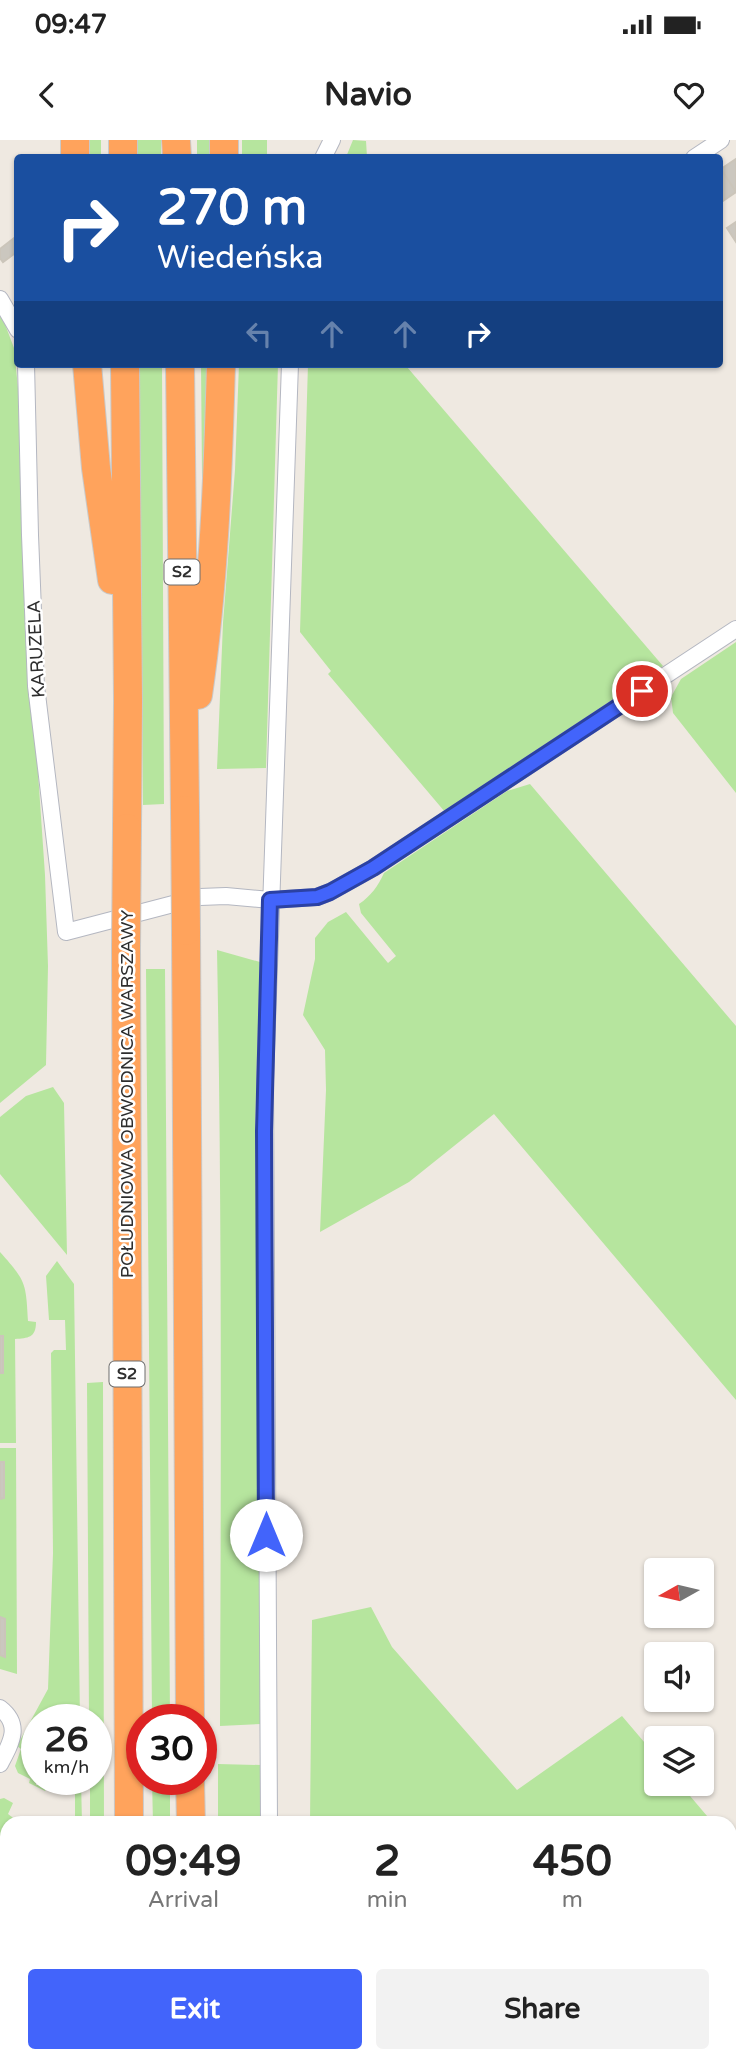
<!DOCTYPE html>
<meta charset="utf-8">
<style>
:root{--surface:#fff;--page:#f2f2f2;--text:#222;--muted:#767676;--accent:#4264fb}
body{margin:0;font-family:"Varela Round",sans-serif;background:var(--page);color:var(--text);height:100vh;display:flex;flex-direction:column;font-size:26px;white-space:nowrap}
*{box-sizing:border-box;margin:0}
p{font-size:23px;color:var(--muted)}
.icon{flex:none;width:38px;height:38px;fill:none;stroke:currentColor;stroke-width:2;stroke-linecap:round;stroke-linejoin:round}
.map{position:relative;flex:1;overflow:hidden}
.panel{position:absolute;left:0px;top:1676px;width:737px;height:247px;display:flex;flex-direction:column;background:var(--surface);border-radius:21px 21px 0 0;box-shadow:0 2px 5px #0004}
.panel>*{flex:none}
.hud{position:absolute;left:14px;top:14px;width:709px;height:214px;border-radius:7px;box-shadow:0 2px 5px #0004;background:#1a4fa0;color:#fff;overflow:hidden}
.needle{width:46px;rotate:262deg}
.tools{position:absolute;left:644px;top:1418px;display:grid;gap:14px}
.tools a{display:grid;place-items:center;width:70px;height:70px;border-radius:7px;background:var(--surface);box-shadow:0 2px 5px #0004;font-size:35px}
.speed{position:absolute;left:21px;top:1564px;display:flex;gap:14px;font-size:35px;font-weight:700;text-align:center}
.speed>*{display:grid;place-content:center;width:91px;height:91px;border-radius:50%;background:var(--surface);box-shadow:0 2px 5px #0004;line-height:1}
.speed small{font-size:18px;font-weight:400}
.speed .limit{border:10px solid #d22;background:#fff;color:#111}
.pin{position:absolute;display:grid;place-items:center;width:60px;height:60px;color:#fff;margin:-30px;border:4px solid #fff;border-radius:50%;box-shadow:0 2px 7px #0007}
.me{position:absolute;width:77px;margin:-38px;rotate:0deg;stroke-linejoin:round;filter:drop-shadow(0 0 5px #0008)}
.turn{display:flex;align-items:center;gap:24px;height:147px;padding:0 28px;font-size:32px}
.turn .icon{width:91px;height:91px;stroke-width:2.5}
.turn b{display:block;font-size:49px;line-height:60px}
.lanes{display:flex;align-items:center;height:66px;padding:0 28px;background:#0003;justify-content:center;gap:35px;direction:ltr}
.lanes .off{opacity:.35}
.eta{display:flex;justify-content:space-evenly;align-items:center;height:119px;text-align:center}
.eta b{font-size:42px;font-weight:700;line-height:49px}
.cta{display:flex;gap:14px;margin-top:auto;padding:14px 28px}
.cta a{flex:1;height:80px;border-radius:7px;background:var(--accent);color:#fff;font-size:28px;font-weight:700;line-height:80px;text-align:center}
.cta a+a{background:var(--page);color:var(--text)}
.status{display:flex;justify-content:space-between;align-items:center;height:49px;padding:0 35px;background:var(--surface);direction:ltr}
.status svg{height:19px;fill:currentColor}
header{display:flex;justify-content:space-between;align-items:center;height:91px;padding:0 28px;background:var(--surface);font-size:32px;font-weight:700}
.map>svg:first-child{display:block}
</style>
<div class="status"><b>09:47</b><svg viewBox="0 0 49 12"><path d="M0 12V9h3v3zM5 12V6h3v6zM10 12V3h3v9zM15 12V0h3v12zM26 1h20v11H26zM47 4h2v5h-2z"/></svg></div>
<header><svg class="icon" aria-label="back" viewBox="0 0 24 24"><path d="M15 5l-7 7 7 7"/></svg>Navio<svg class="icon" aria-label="heart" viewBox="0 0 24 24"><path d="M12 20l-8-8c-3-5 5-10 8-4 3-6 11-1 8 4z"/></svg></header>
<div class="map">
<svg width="736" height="1923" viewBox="0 0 736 1923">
<rect width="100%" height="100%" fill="#efe9e1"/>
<path fill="#b6e59e" d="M86 0H101V17H87Z
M137 0H161V17H138Z
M197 0H214V17H197Z
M242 0H267V17H242Z
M353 0 366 1 367 17H346Z
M0 171 14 208 18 248 22 399 45 735 48 826 46 925 0 963Z
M139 224H162L164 664 143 665Z
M201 224H211L207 339 202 337Z
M239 224H278L266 628 217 629 223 483 235 330Z
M308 224H410L407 227 663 526 445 672 328 534 331 531 300 492Z
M736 502V653L673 573 671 557 681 539Z
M530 644 736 886V1260L494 974 409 1042 320 1092 326 950 325 910 303 875 315 819V798L328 782 346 772 388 823 396 816 361 773 359 764C371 756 378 746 384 733L507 651Z
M217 810 260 822 255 986 261 1584 220 1586C221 1327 222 1068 217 810Z
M146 829H165L170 1580H152Z
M53 947 64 963 67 1115 0 1034V977L26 956Z
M0 1112C26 1141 26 1143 28 1181L36 1182C36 1198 28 1198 15 1199L16 1303H0V1233L3 1232V1197L0 1196Z
M57 1121 74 1144 80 1580H37L36 1645H49L45 1651 29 1643 30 1639 18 1633 15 1626 21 1609 17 1606 48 1549 53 1413 51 1213 54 1210H66L65 1180H49L46 1136Z
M103 1242 104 1683 90 1684V1640H96V1580H89L87 1243Z
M0 1308H16L17 1534 0 1529V1515L5 1516V1479L0 1477V1359L4 1358V1322H0Z
M371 1467 392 1507 517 1650 622 1576 656 1616V1643H679L713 1683H310L312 1480Z
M218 1624 261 1625V1683H218Z
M75 1640H81L82 1683H75Z
M152 1640H170V1683H153Z
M4 1658 13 1663 8 1674 20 1683 7 1684V1700L0 1701V1659Z
M730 1703 736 1710V1923H303V1916H730Z
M7 1704V1739L0 1740V1705Z
M7 1743V1786L0 1780V1744Z
M0 1785 7 1793V1828L0 1819Z
M7 1857V1916H15V1923H0V1860Z
M219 1916H258L257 1923H219Z"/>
<path fill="#cbc7bf" stroke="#cbc5ba" stroke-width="2" d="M736 19V52L721 29Z
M721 29 736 52 720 63 719 30Z
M736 82V102L727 88Z
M18 95V111L3 122 0 118V109Z
M0 1196H3V1233H0Z
M0 1322H4V1358L0 1359Z
M0 1477 5 1479V1517L0 1515Z
M0 1819 7 1828V1831L0 1836Z"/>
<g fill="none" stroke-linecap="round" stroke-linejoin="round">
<g stroke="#b4b7c1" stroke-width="18">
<path id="street" d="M323 18 332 0
M694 18 721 0
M0 159 18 190
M26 224 30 395 36 546 66 792 200 757 226 756 270 760 317 757 330 752 373 728 736 489
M0 1568C22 1585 11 1603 0 1624
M269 1684 265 940 290 224
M265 1923V1916"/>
</g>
<g stroke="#c9c9c9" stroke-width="30">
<path id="highway" d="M75 0V18
M123 0V18
M176 0 177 18
M224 18V0
M87 224 96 328 112 440
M125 224 128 561 127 688
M180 224 185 670
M198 555C214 445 218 334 221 224
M186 791 190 1580
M126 808 129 1684
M190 1640 191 1684
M133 1916V1923
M191 1916V1923"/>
</g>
<use href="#street" stroke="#fff" stroke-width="16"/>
<use href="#highway" stroke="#ffa35c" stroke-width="28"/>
<g stroke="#c9c9c9" stroke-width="30" stroke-linecap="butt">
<path id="highway-bridge" d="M185 670 186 791
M126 808 127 688"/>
</g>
<use href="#highway-bridge" stroke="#ffa35c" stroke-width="28"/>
</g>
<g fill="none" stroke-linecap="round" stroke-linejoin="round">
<g stroke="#2b41a3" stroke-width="18">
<path id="route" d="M266 1395 264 991 270 760 317 757 330 752 373 728 642 551"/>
</g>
<use href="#route" stroke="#4264fb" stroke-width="12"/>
</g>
<g text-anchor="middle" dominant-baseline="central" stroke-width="5" stroke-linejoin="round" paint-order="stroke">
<g fill="#fff" stroke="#6d6d6d" stroke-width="2">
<rect x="164.5" y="419.5" width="35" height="25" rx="5"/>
<rect x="109.5" y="1221.5" width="35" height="25" rx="5"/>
</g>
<g font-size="16" font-weight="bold" fill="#2e2e2e">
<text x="182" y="432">S2</text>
<text x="127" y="1234">S2</text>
</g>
<g font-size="18" fill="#2e2e2e" stroke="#fff">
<text transform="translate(36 509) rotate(-93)">KARUZELA</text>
<text transform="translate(127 954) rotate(-90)">POŁUDNIOWA OBWODNICA WARSZAWY</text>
</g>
</g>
</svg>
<div class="tools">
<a><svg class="needle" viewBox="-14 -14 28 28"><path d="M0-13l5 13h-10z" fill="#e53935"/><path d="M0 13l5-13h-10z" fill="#767676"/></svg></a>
<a><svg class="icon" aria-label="sound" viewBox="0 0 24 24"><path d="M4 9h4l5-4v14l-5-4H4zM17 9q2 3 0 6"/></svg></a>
<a><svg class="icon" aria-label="layers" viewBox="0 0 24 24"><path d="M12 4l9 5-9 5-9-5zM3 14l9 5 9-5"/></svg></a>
</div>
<div class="speed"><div>26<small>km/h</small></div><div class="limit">30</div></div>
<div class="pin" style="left:642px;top:551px;background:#d93025"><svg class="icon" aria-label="arrive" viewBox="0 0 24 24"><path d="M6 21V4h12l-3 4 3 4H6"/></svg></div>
<svg class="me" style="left:266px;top:1395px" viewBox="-20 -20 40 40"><circle r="19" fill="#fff"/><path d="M0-13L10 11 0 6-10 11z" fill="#4264fb"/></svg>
<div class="hud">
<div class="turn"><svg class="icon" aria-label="right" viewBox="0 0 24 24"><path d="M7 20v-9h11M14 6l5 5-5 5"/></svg><div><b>270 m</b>Wiedeńska</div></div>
<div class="lanes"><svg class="icon off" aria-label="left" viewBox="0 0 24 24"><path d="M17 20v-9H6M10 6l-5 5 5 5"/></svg><svg class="icon off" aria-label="ahead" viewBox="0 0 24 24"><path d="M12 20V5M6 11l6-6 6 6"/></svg><svg class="icon off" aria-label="ahead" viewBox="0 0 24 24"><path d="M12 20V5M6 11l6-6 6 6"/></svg><svg class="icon" aria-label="right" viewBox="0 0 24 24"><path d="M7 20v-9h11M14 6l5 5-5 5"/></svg></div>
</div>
<section class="panel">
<div class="eta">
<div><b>09:49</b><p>Arrival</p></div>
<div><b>2</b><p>min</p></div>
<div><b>450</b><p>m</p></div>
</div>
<div class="cta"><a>Exit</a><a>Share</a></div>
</section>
</div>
